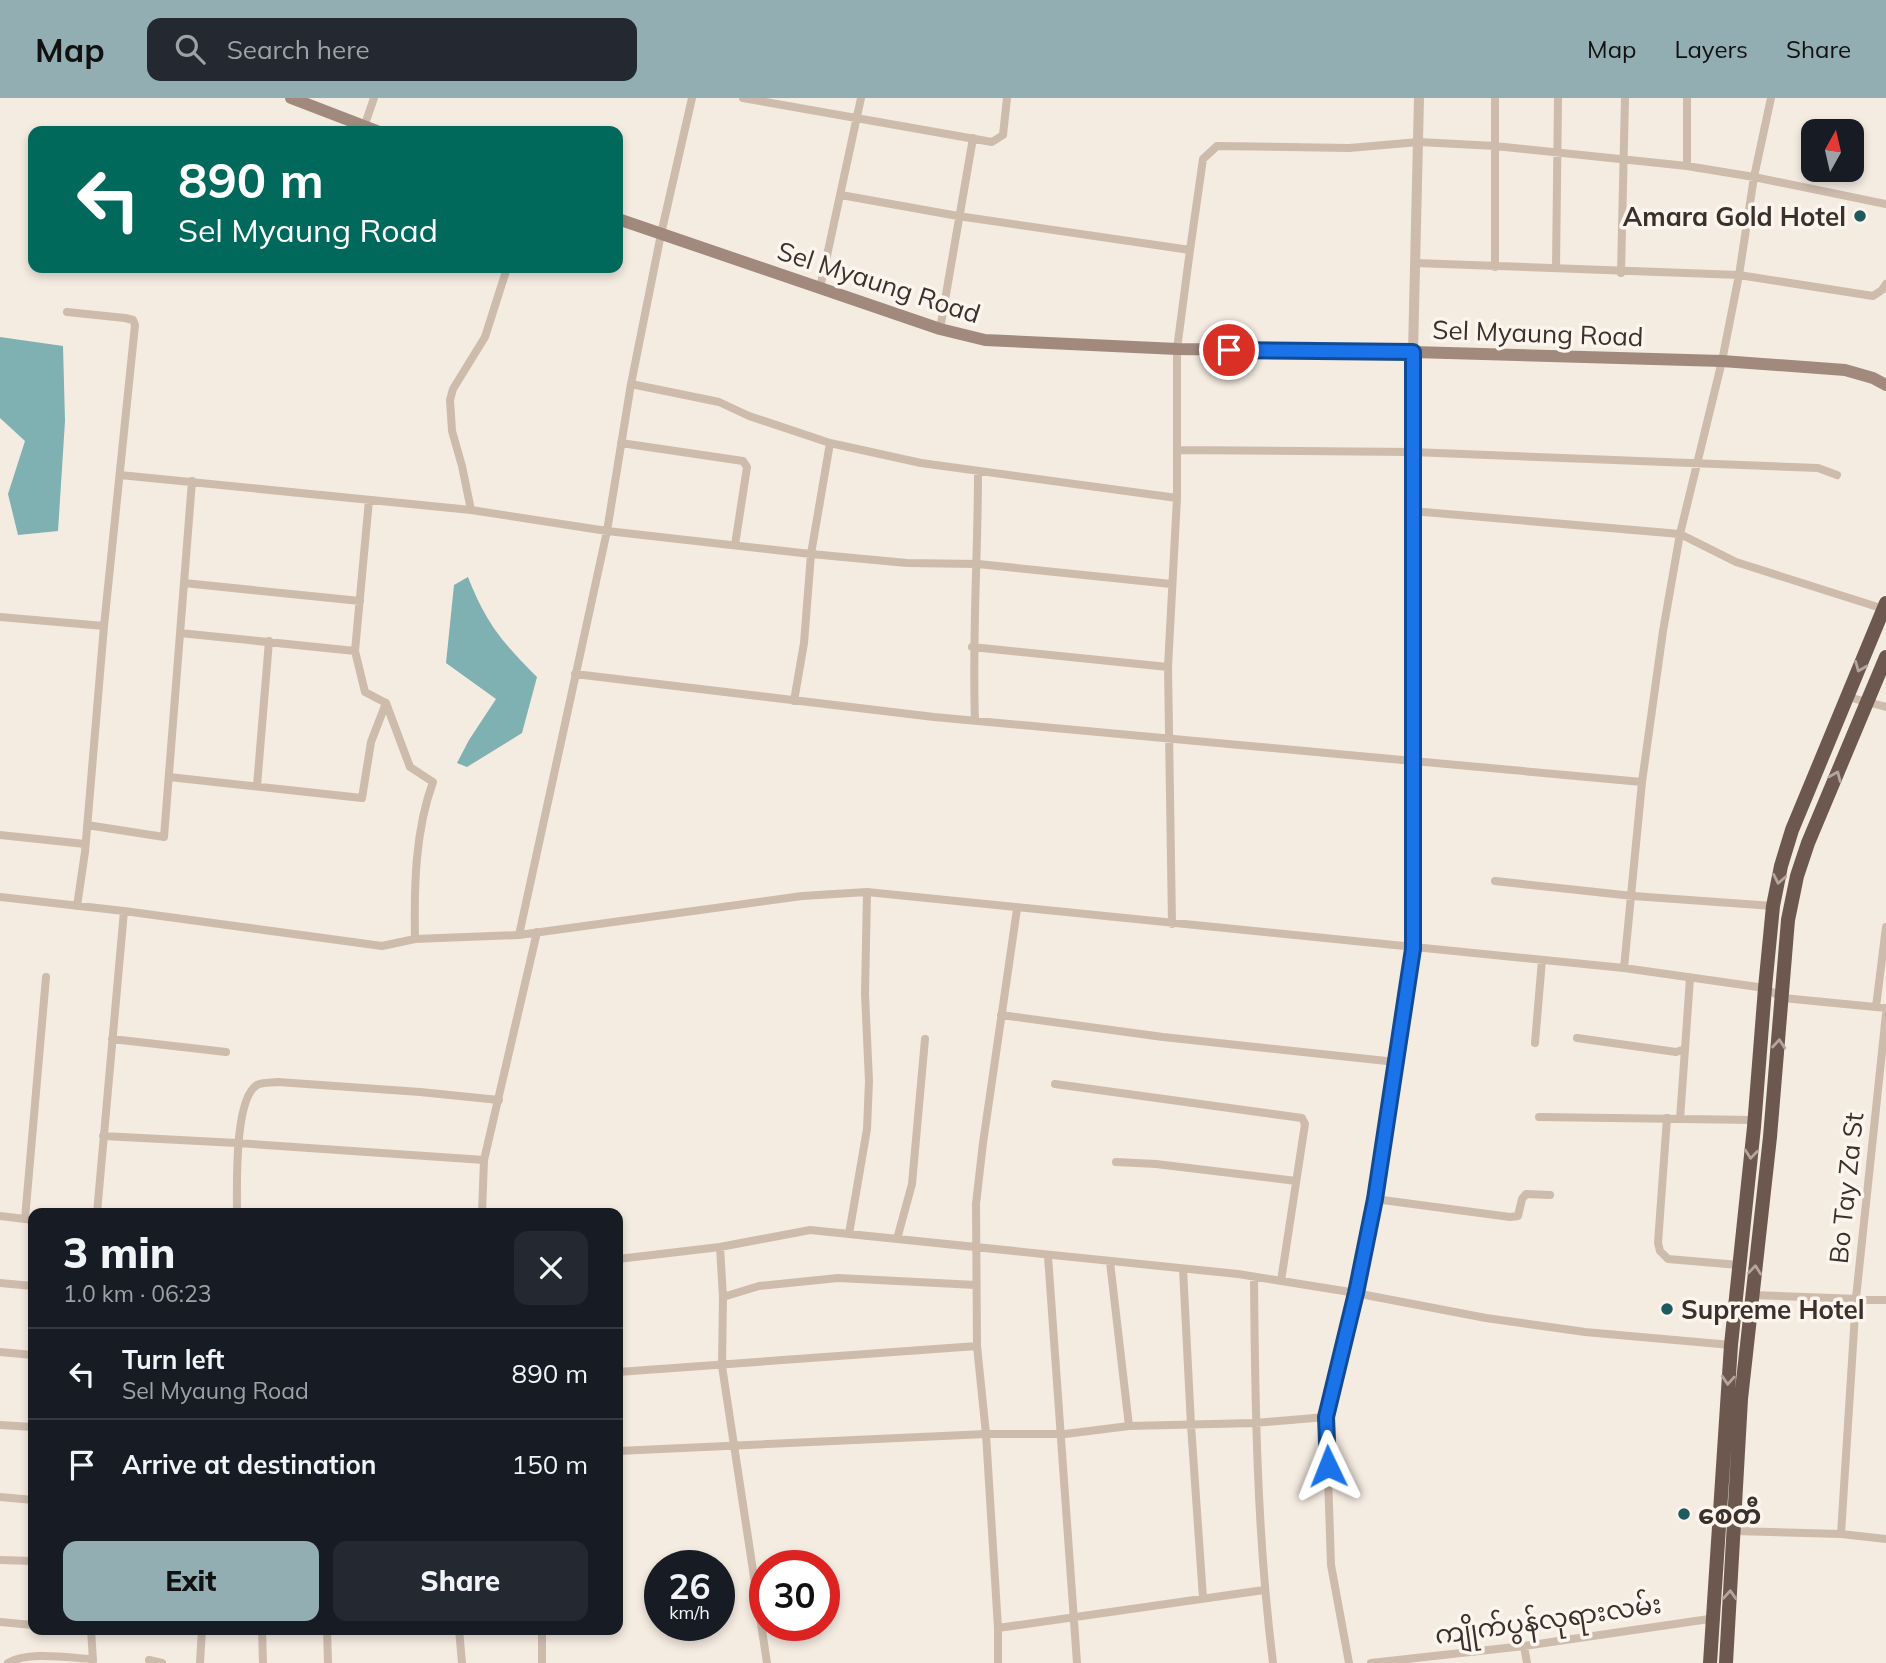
<!DOCTYPE html>
<meta charset="utf-8">
<style>
:root{--surface:#171b24;--page:#242831;--text:#f1f3f6;--muted:#9ea1a6;--line:#363941;--accent:#92aeb2}
body{margin:0;font-family:Mulish,"Noto Sans Myanmar",sans-serif;background:var(--page);color:var(--text);height:100vh;display:flex;flex-direction:column;font-size:26px;white-space:nowrap}
*{box-sizing:border-box;margin:0}
p{font-size:23px;color:var(--muted)}
.icon{flex:none;width:38px;height:38px;fill:none;stroke:currentColor;stroke-width:2;stroke-linecap:round;stroke-linejoin:round}
.map{position:relative;flex:1;overflow:hidden}
.panel{position:absolute;left:28px;top:1110px;width:595px;height:427px;display:flex;flex-direction:column;background:var(--surface);border-radius:14px;box-shadow:0 4px 10px #0003}
.panel>*{flex:none}
.top-card{position:absolute;left:28px;top:28px;width:595px;height:147px;border-radius:14px;box-shadow:0 4px 10px #0003;background:#00695c;color:#fff;overflow:hidden}
.needle{width:46px;rotate:8deg}
.buttons{position:absolute;left:1801px;top:21px;display:grid;gap:14px}
.buttons a{display:grid;place-items:center;width:63px;height:63px;border-radius:14px;background:var(--surface);box-shadow:0 4px 10px #0003;font-size:35px}
.speed{position:absolute;left:644px;top:1452px;display:flex;gap:14px;font-size:35px;font-weight:700;text-align:center}
.speed>*{display:grid;place-content:center;width:91px;height:91px;border-radius:50%;background:var(--surface);box-shadow:0 4px 10px #0003;line-height:1}
.speed small{font-size:18px;font-weight:400}
.speed .limit{border:10px solid #d22;background:#fff;color:#111}
.pin{position:absolute;display:grid;place-items:center;width:60px;height:60px;color:#fff;margin:-30px;border:4px solid #fff;border-radius:50%;box-shadow:0 2px 7px #0007}
.me{position:absolute;width:77px;margin:-38px;rotate:358deg;stroke-linejoin:round;filter:drop-shadow(0 0 5px #0008)}
.turn{display:flex;align-items:center;gap:24px;height:147px;padding:0 35px;font-size:32px}
.turn .icon{width:91px;height:91px;stroke-width:2.5}
.turn b{display:block;font-size:49px;line-height:60px}
.round{display:grid;place-items:center;flex:none;width:74px;height:74px;border-radius:14px;background:var(--page)}
.headline{display:flex;align-items:center;justify-content:space-between;height:119px;padding:0 35px}
h1{font-size:42px;font-weight:800;line-height:52px}
.primary-button{display:flex;gap:14px;margin-top:auto;padding:14px 35px}
.primary-button a{flex:1;height:80px;border-radius:14px;background:var(--accent);color:#111;font-size:28px;font-weight:800;line-height:80px;text-align:center}
.primary-button a+a{background:var(--page);color:var(--text)}
ul{padding:0;list-style:none}
li{display:flex;align-items:center;gap:21px;height:91px;padding:0 35px;border-top:2px solid var(--line)}
li div{flex:1}
li b{display:block;font-size:26px}
li em{font-style:normal}
header{display:flex;align-items:center;gap:42px;box-sizing:border-box;height:98px;padding:0 35px;background:var(--accent);color:#111}
header strong{font-size:33px}
nav{display:flex;gap:38px;margin-inline-start:auto;font-size:24px}
.search{width:490px;height:63px;background:var(--page);display:flex;align-items:center;gap:18px;box-sizing:border-box;padding:0 24px;border-radius:14px;color:var(--muted);font-size:26px}
.map>svg:first-child{display:block}
</style>
<header>
<strong>Map</strong>
<div class="search"><svg class="icon" aria-label="search" viewBox="0 0 24 24"><circle cx="10" cy="10" r="6"/><path d="M15 15l6 6"/></svg>Search here</div>
<nav><a>Map</a><a>Layers</a><a>Share</a></nav>
</header>
<div class="map">
<svg width="1886" height="1565" viewBox="0 0 1886 1565">
<rect width="100%" height="100%" fill="#f4ebe1"/>
<path fill="#7fb0b2" d="M0 239 63 248 65 323 58 433 18 437 8 396 25 343 0 320Z
M468 479C486 525 502 544 537 579L522 635 467 669 457 665 469 642 496 601 446 565 454 487Z"/>
<g fill="none" stroke-linecap="round" stroke-linejoin="round">
<path stroke="#cdbbac" stroke-width="8" d="M743 0 992 44 1003 37 1007 0
M1495 0V169
M364 29 374 0
M1687 68V0
M841 97 958 118 1190 152 1177 251V400L1168 569 1172 826
M1190 152 1203 61 1217 48 1349 50 1419 44 1495 48 1687 68 1754 79 1886 106
M1415 165 1739 177 1873 198 1882 192 1886 186
M1556 170 1558 0
M1621 175 1625 0
M820 190 861 0
M67 214 125 220 133 222 135 227 104 528 85 754 77 808
M940 231 973 40
M631 286 719 304 749 318 830 345 921 365 1177 400
M621 345 743 363 747 369 735 447
M1177 352 1412 354 1818 370 1837 377
M120 377 471 412 607 433 811 456 907 465 978 466 1171 486
M471 412 462 368 452 333 450 302 453 291 485 239 507 170
M1412 413 1680 436 1736 464 1884 511
M184 485 360 503
M0 519 104 528
M180 535 355 553
M972 549 1168 569
M575 576 934 619 1642 684
M1848 599 1886 609
M794 603 804 545 811 456 830 345
M386 605 410 669 433 684C415 733 414 789 415 841
M975 622C972 539 978 457 978 374
M169 679 362 700 371 644 386 605 365 594 355 553 369 402
M257 688 269 543
M87 727 164 739 192 383
M0 737 85 746
M1495 783 1633 798 1773 808
M0 799 124 813 382 848 415 841 519 837 802 798 867 794 1624 870 1765 890 1783 900 1886 910
M519 837 607 433 631 286 661 136 692 0
M1624 870 1642 684 1663 533 1680 436 1722 263 1739 177 1754 79 1771 0
M1876 909 1886 829
M1001 917 1163 939 1396 964
M1577 940 1676 954 1685 951 1690 880
M112 941 226 954
M1535 945 1542 862
M1055 986 1302 1020 1305 1026 1281 1183
M1539 1019 1754 1022
M1667 1020 1658 1145 1660 1153 1668 1161 1739 1167
M1680 1021 1685 951
M103 1038 237 1045 484 1062
M1116 1064 1156 1066 1296 1083
M1375 1101 1510 1119 1518 1118 1522 1101 1526 1096 1550 1097
M97 1115 124 813
M237 1115C237 1089 234 1001 257 987 262 984 272 985 278 984L420 994 499 1002
M482 1115 484 1062 537 834
M0 1118 33 1122
M25 1121 46 879
M849 1136 867 1031 869 983 865 896 867 794
M897 1141 912 1086 925 941
M720 1149 723 1199 722 1268 767 1565
M1048 1158 1077 1565
M618 1161 720 1149 810 1132 1238 1176 1350 1194 1486 1220 1585 1234 1731 1247
M1110 1164 1129 1328
M1183 1171 1191 1327 1203 1500
M1254 1179C1255 1308 1257 1437 1273 1565
M0 1185 33 1188
M1752 1197 1886 1202
M723 1199 759 1188 838 1180 976 1187
M0 1254 33 1257
M618 1274 977 1248
M0 1327 33 1329
M618 1353 986 1336H1065L1129 1328 1255 1325 1326 1319
M0 1399 33 1402
M1734 1433 1841 1436 1886 1441
M1841 1436 1856 1200 1886 916
M0 1462 33 1463
M0 1524 33 1527
M998 1530 1264 1492
M91 1531 93 1563
M262 1531 263 1565
M327 1531 328 1565
M459 1531 462 1565
M1524 1548 1527 1565
M149 1562 162 1565
M8 1565C27 1553 70 1560 92 1561
M200 1565 202 1531
M542 1565V1531
M998 1565V1530L986 1336 977 1248 976 1106 983 1045 1017 811
M1349 1565 1331 1467 1326 1319 1375 1101 1413 851V254
M1371 1565 1524 1548 1716 1520"/>
<path stroke="#cdbbac" stroke-width="10" d="M1413 254 1419 0"/>
<path stroke="#a18a7d" stroke-width="12" d="M291 0 377 33
M618 121 940 231 985 242 1177 251 1413 254 1722 263 1845 272 1873 280 1886 287"/>
<path stroke="#6c584f" stroke-width="14" d="M1710 1565 1731 1247 1754 1029 1765 890 1773 808 1781 768 1792 732 1886 505
M1726 1565 1741 1301 1770 1039 1788 822 1797 778 1808 745 1886 559"/>
</g>
<defs><path id="oneway-chevron" d="M-2-3.5L2.5 0L-2 3.5" fill="none" stroke-width="1.6" stroke-linecap="round" stroke-linejoin="round" transform="scale(1.75)"/></defs>
<g stroke="#b4a69e">
<use href="#oneway-chevron" transform="translate(1860 569) rotate(112)"/>
<use href="#oneway-chevron" transform="translate(1836 678) rotate(-67)"/>
<use href="#oneway-chevron" transform="translate(1779 781) rotate(101)"/>
<use href="#oneway-chevron" transform="translate(1779 946) rotate(-85)"/>
<use href="#oneway-chevron" transform="translate(1751 1056) rotate(96)"/>
<use href="#oneway-chevron" transform="translate(1755 1172) rotate(-84)"/>
<use href="#oneway-chevron" transform="translate(1728 1282) rotate(94)"/>
<use href="#oneway-chevron" transform="translate(1730 1497) rotate(-87)"/>
</g>
<g fill="none" stroke-linecap="round" stroke-linejoin="round">
<g stroke="#114b97" stroke-width="18">
<path id="route" d="M1229 252 1413 254V851L1375 1101 1356 1195 1326 1319 1328 1368"/>
</g>
<use href="#route" stroke="#1a73e8" stroke-width="12"/>
</g>
<g fill="#1f5a5e" stroke="#fbf5ee" stroke-width="2.5">
<circle cx="1860" cy="118" r="7"/>
<circle cx="1667" cy="1211" r="7"/>
<circle cx="1684" cy="1416" r="7"/>
</g>
<g text-anchor="middle" dominant-baseline="central" stroke-width="7" stroke-linejoin="round" paint-order="stroke">
<g font-size="26" font-weight="bold" fill="#3b302b" stroke="#fbf5ee" text-anchor="start">
<text x="1846" y="118" text-anchor="end">Amara Gold Hotel</text>
<text x="1681" y="1211">Supreme Hotel</text>
<text x="1698" y="1416">စေတီ</text>
</g>
<g font-size="26" fill="#3b302b" stroke="#fbf5ee">
<text transform="translate(879 184) rotate(18)">Sel Myaung Road</text>
<text transform="translate(1538 235) rotate(2)">Sel Myaung Road</text>
<text transform="translate(1846 1090) rotate(-84)">Bo Tay Za St</text>
<text transform="translate(1548 1521) rotate(-8)">ကျိုက်ပွန်လုရားလမ်း</text>
</g>
</g>
</svg>
<div class="buttons">
<a><svg class="needle" viewBox="-14 -14 28 28"><path d="M0-13l5 13h-10z" fill="#e53935"/><path d="M0 13l5-13h-10z" fill="#9ea1a6"/></svg></a>
</div>
<div class="speed"><div>26<small>km/h</small></div><div class="limit">30</div></div>
<div class="pin" style="left:1229px;top:252px;background:#d93025"><svg class="icon" aria-label="arrive" viewBox="0 0 24 24"><path d="M6 21V4h12l-3 4 3 4H6"/></svg></div>
<svg class="me" style="left:1328px;top:1368px" viewBox="-20 -20 40 40"><path d="M0-17L14 15 0 8-14 15z" fill="#1a73e8" stroke="#fff" stroke-width="4"/></svg>
<div class="top-card">
<div class="turn"><svg class="icon" aria-label="left" viewBox="0 0 24 24"><path d="M17 20v-9H6M10 6l-5 5 5 5"/></svg><div><b>890 m</b>Sel Myaung Road</div></div>
</div>
<section class="panel">
<div class="headline"><div><h1>3 min</h1><p>1.0 km · 06:23</p></div><a class="round"><svg class="icon" aria-label="close" viewBox="0 0 24 24"><path d="M6 6l12 12M18 6L6 18"/></svg></a></div>
<ul>
<li><svg class="icon" aria-label="left" viewBox="0 0 24 24"><path d="M17 20v-9H6M10 6l-5 5 5 5"/></svg><div><b>Turn left</b><p>Sel Myaung Road</p></div><em>890 m</em></li>
<li><svg class="icon" aria-label="arrive" viewBox="0 0 24 24"><path d="M6 21V4h12l-3 4 3 4H6"/></svg><div><b>Arrive at destination</b></div><em>150 m</em></li>
</ul>
<div class="primary-button"><a>Exit</a><a>Share</a></div>
</section>
</div>
